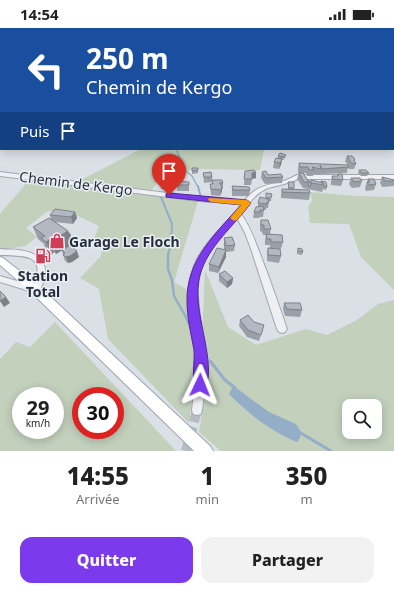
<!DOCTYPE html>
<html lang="fr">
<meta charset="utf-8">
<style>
:root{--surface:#fff;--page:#f2f2f2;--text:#222;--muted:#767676;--accent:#7c3aed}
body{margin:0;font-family:"Noto Sans",sans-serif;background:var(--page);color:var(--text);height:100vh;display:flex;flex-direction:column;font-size:15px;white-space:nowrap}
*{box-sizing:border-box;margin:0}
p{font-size:13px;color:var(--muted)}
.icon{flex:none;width:22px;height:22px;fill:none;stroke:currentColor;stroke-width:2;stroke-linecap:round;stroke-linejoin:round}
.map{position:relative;height:423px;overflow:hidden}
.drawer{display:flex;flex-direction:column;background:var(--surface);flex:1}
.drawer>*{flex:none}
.banner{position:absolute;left:0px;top:0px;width:394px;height:122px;box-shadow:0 2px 10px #0003;background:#1a4fa0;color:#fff;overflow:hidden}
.fabs{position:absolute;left:342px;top:371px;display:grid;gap:8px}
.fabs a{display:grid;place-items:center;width:40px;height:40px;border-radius:8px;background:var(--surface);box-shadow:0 2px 10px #0003;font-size:20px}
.speed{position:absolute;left:12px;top:359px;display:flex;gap:8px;font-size:20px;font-weight:700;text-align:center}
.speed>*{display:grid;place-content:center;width:52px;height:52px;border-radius:50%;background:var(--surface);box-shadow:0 2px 10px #0003;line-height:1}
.speed small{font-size:10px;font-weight:400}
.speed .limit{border:6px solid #d22;background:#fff;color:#111}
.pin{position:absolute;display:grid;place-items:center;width:34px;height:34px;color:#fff;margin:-41px -17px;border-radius:50% 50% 50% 0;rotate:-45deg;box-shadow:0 0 4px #0007}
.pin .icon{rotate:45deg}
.me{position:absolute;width:44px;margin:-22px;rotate:2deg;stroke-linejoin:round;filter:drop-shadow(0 0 3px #0008)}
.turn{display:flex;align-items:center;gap:14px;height:84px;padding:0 20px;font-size:18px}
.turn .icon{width:52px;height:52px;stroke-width:2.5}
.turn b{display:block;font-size:28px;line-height:34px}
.then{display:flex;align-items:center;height:38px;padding:0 20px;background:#0003;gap:8px;font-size:15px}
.eta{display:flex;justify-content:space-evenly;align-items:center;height:68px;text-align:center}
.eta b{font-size:24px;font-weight:800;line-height:28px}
.button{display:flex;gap:8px;margin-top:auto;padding:8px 20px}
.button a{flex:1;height:46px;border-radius:12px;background:var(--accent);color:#fff;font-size:16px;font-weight:800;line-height:46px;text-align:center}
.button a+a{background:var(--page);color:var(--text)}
.status{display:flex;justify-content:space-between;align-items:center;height:28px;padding:0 20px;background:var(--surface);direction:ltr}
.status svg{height:11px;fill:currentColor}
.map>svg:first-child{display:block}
</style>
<div class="status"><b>14:54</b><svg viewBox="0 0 49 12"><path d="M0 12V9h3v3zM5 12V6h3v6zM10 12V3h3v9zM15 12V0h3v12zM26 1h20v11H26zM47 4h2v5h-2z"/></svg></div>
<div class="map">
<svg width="394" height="423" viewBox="0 0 394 423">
<rect width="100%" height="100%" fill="#dbe0e6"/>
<path fill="#c2d0bc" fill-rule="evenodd" d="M141 121H257L264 122 260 142 194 141 159 151 152 162 79 153Z
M29 152 198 173 174 254 190 263 196 338 189 395 108 311 99 261 80 250 101 228 102 220 93 214 99 198 78 188 48 183 26 200 37 209 25 218 0 222V186Z
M310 164 356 168 394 169V262L361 229 349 196 310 195 308 179 312 172Z
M205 242 228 299 256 317 306 301 327 307 357 292 378 276 394 272V423H221L199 404 208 348V328L202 310ZM349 378H375V404H349Z
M55 294 176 423H0V331L16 314 30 319ZM21 368H55V402H21ZM81 368H115V402H81Z"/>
<path fill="#95aec7" d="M235 359 269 384 296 396 301 404 300 410 297 414C273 405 246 384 229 366L232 360Z"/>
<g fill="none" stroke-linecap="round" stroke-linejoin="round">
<path stroke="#95aec7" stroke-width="1.5" d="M176 121 186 143 192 148 198 159"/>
<path stroke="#95aec7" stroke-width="2" d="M198 158 201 170
M161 169 172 196 171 215 168 227"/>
<path stroke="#95aec7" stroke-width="2.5" d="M168 226V241L172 252 174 268 186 289 196 313"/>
<path stroke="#95aec7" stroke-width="3" d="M210 333 225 352 235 360
M299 404 331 423"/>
<path stroke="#b7bcc4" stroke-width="10" stroke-dasharray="10 5" stroke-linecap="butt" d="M186 423 197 382"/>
<g stroke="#a1a7b0" stroke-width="2">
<path id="minor" d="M0 144 199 169 244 173C256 158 265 158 283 153 288 152 292 149 297 147H394V151H298C288 156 278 157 268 160 255 165 249 176 241 186 251 199 256 216 262 231 271 254 279 278 287 301L285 304 282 305 279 304 277 301 251 221 245 205 237 190C226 203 212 216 205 231 190 262 203 292 205 324 207 344 205 362 202 382L201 386 197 387 193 386 192 382C194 363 197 344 196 324 194 292 182 261 197 231 208 210 228 195 242 176L199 173 0 148Z
M0 221C6 222 13 221 19 222 46 226 51 241 39 264L36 265 0 254V248L34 258C47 225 23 228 0 227Z"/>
</g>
<g stroke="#9ba4b2" stroke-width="2">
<path id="major" d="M0 229 3 230 40 259 210 418 213 423H194L32 265 0 237Z"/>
</g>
<use href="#minor" fill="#eef0f4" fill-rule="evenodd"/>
<use href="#major" fill="#fff" fill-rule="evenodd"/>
</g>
<path fill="#9a9fa8" d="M286 127 285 130 283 132H282L281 137 279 141 273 140 274 134 278 130V128Z
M347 128 355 131V134L356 136 354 141H349L348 139 347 145 321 146H320V147L313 146V148H307L306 145H298V141L299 135 348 138 345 133Z
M192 140 198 142V145L192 146Z
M359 142 369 145 367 148H361L358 145Z
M245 143 256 150 252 151 251 157H244Z
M262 144 268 147 283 149 282 155 265 156 261 150Z
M203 145 212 149V152L223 155V161H222L220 168 211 167 210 156H212V154L204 155Z
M299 145 311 155V152L327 159 326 162 323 161 322 164 303 160 297 151Z
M338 146 343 152 341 158 331 157V154L332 148H337Z
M382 149 394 152V158L382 159 380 155Z
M351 150 362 153 360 159 352 160 349 156Z
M166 151 172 153 173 159 171 162 161 161 160 155Z
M368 151 376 156 374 162 366 163 365 160Z
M189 154V163H177V157Z
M288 154 294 160V162L310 165 309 172 281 170V167L282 161H288Z
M232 158 250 162 249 168H232Z
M266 165 271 170V173H269L268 180H266V182H264L263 189H260L259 190H253L254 184 258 179V175L266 171Z
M75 184 77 190 73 196 55 194 69 204 71 208 70 209 73 216 70 217 79 229 72 234 68 235 65 233 62 223V222L56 226 54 224 40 233 36 230 35 227 45 220 44 216 38 211 33 199 51 191 50 187Z
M261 192 271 201 270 206 283 214 281 221 273 220 281 228 279 235 267 233V226L268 220H270V217H265V212L266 207H263L262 204 260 203V198Z
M224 210 235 217 234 223 226 224V229L218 245 209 243V236L224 222Z
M298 220 303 224 302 227 297 226V223Z
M219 246 233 250 232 256 227 260 219 253Z
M284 275 302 282 300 289 285 288 283 281Z
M240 292 254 294 264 297 259 313 247 309 239 298Z"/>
<path fill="#7d8288" d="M282 131 281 137 279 141 280 135Z
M256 144V150L251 151 252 145Z
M172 153 173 159 171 162V156Z
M222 158V164L220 168 221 162Z
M75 184 77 190 73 196 71 189Z
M68 203 69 206 70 205 71 208 70 209 73 216 56 226 52 213Z
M49 212 54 224 51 227 46 214Z
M226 222V229L218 245 219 239Z
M49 223 51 226 40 233 39 230Z
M77 223 79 229 72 234 68 235 66 229Z
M233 250 232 256 227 260V254Z
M6 269 10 275 4 279 0 273Z"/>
<path fill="#b3b9c3" stroke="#7d8288" d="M280 125 286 127 284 129 278 128Z
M347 128H352L355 131 354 132 356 136 351 135Z
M276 130 282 131 280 135 274 134Z
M299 135 347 137 349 139 322 141 320 137 321 141 312 139 314 142H309L308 139H300Z
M192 140H198V142L192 143Z
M254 142 256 144 252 145V151H244L245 143Z
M359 142H366L369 145H362Z
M266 143 268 147 281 146 283 149 266 150 262 144Z
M211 144 212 149H204L203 145Z
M299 145H303L309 154H304Z
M338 146H342L343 152 333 151 332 148H338Z
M164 149H166L165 151 172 153 171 156 160 155Z
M382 149 394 152V153H385Z
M351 150H360L362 153 354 154Z
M368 151H374L376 156 369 157 367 154H370Z
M212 152H222L223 155H219L222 158 221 162 211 161 210 156H213Z
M311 152 323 155 324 157 311 155Z
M177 153 189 154V157H177Z
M308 153H310L311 158H308L309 154Z
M321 153 326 154 327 159 324 158 323 155 321 154Z
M288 154H294V160H289Z
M232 158 249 159 250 162H233Z
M282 161 309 162 310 165 282 164Z
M266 165 272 166 271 170H266Z
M260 169 268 171 269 174H267V176L258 175Z
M263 178 264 182H260V184H254L256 179Z
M55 181 75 184 71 189 50 187Z
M49 190 68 203 52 213 49 212 46 214 41 210 45 208 33 199Z
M261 192H268L271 201H264V197H261Z
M266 206 282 207 283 214H271V211H267Z
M232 209 235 217 225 218 224 216H226L224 210Z
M70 217 77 223 70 228 66 229 63 227 65 225 62 223Z
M46 220 49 223 39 230 35 227Z
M217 220 226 222 219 239 209 236Z
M268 220 280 221 281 228 268 227Z
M298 220 302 221 303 224 298 223Z
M225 243 233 250 227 254 219 246Z
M0 263 6 269 0 273Z
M284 275H300L302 282 287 281Z
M248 287 254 294 264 297 261 307 248 302 240 292Z"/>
<linearGradient id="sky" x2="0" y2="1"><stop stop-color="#87b2db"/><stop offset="0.5" stop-color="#eff1f4"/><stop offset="1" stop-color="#eff1f4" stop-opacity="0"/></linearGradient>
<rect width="394" height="121" fill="url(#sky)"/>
<path fill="#7c3aed" stroke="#51269a" d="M169 165 247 172 251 175C234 198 208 218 200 247 190 282 218 332 205 362L200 363 196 362C191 350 195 334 194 322 191 306 187 289 187 273 186 232 216 205 241 177L166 169V166Z"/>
<path fill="#f59e0b" d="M209 170 247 172 251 175 237 192 234 193 230 190 241 177 211 174 208 172Z"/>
<defs>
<g id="shop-bare" transform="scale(1.2)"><path d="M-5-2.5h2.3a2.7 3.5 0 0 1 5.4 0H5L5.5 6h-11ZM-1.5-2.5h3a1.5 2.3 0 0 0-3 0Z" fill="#cf3c55" stroke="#eaeff4" stroke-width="2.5" paint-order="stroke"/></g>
<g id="fuel-bare" transform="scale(1.2)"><path d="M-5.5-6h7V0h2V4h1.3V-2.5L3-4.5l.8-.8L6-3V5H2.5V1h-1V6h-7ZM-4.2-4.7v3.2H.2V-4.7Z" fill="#cf3c55" stroke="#eaeff4" stroke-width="2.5" paint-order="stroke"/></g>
</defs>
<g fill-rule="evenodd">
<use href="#shop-bare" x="57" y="213"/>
<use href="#fuel-bare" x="43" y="228"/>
</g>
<g text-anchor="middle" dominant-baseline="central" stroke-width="3" stroke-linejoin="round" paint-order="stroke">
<g font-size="14" fill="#252e3c" stroke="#eaeff4">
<text transform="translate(76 155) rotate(7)">Chemin de Kergo</text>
</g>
<g font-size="14" font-weight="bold" fill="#252e3c" stroke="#eaeff4" text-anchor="start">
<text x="69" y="213">Garage Le Floch</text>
<text x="43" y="247" text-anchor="middle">Station<tspan x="43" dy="16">Total</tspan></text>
</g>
</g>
</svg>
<div class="fabs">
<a><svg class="icon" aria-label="search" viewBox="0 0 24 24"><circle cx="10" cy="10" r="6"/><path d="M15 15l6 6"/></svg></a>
</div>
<div class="speed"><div>29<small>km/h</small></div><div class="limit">30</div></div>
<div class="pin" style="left:169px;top:167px;background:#d93025"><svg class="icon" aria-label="arrive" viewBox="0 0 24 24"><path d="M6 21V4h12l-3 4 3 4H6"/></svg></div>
<svg class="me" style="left:200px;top:357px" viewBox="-20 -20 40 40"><path d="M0-17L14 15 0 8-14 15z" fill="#7c3aed" stroke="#fff" stroke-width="4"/></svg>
<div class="banner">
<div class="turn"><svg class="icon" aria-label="left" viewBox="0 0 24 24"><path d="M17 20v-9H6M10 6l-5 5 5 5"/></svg><div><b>250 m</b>Chemin de Kergo</div></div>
<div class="then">Puis<svg class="icon" aria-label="arrive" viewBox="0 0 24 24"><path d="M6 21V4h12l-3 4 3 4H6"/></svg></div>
</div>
</div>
<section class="drawer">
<div class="eta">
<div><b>14:55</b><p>Arrivée</p></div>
<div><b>1</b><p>min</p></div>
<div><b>350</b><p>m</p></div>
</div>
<div class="button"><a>Quitter</a><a>Partager</a></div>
</section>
